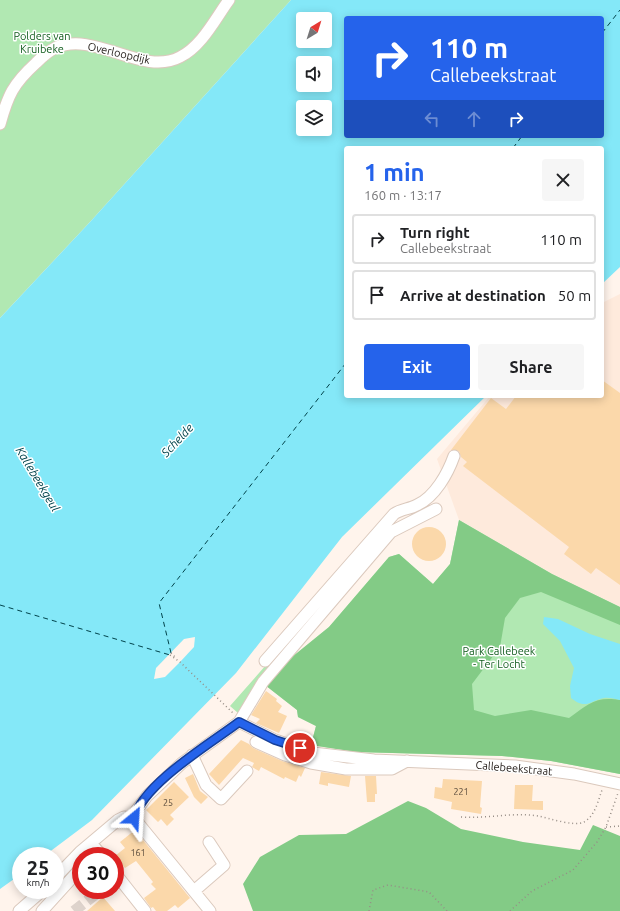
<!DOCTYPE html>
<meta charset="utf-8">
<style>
:root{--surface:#fff;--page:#f6f6f6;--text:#202124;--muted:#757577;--line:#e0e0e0;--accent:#2563eb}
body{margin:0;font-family:Ubuntu,sans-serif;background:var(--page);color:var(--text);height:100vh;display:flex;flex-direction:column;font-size:15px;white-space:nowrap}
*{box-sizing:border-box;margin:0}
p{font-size:13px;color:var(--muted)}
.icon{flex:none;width:22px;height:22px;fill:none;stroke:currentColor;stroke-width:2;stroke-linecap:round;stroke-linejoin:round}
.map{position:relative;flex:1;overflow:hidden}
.drawer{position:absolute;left:344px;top:146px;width:260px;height:252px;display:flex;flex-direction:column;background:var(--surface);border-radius:4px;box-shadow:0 2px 10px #0003}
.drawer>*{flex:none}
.top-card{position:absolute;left:344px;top:16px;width:260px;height:122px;border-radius:4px;box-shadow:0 2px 10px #0003;background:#2563eb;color:#fff;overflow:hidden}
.needle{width:26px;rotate:38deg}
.fabs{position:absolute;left:296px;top:12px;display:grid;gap:8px}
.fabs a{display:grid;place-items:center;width:36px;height:36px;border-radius:4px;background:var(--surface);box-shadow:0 2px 10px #0003;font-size:20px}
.speed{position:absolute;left:12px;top:847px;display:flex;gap:8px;font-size:20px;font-weight:700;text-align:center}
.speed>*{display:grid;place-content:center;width:52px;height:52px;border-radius:50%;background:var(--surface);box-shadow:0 2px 10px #0003;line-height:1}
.speed small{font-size:10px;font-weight:400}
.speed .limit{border:6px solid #d22;background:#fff;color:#111}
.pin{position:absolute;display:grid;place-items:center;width:34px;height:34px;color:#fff;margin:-17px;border:2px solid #fff;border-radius:50%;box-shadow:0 1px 4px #0007}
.me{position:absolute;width:44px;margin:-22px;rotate:27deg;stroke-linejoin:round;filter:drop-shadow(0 0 3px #0008)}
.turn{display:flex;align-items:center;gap:14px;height:84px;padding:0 20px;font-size:18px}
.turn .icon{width:52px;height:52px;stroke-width:2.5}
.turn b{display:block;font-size:28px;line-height:34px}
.lanes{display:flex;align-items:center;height:38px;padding:0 20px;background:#0003;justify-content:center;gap:20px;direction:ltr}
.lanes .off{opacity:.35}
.round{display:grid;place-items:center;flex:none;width:42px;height:42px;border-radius:4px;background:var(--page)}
.headline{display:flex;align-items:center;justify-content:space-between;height:68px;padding:0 20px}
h1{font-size:24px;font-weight:600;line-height:30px;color:var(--accent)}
.cta{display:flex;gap:8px;margin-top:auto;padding:8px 20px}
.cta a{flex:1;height:46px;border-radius:4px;background:var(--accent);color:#fff;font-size:16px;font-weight:600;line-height:46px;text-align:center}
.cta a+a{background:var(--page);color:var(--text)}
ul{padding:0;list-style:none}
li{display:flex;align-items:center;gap:12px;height:50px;margin:0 8px 6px;padding:0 12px;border:2px solid var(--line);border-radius:4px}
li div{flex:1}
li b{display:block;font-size:15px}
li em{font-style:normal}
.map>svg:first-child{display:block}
</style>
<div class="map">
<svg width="620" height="911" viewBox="0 0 620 911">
<rect width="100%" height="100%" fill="#fff4ec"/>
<path fill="#feeadc" d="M620 294V607L552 574 459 520 437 459 490 396H602V303Z"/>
<path fill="#b1e8b2" d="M0 0H291L90 222 0 318Z
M459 520 552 574 620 607V774L551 761 502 756 356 752 311 745 316 726 298 717 297 710 265 685 281 666 329 627 389 557 399 554 433 584 450 564Z
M266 665 269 667 238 713 230 706Z"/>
<path fill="#83cb86" d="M459 520 552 574 620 607V625L541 592 520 598 505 618 500 647 472 684 474 710 495 716 531 710 569 718C588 704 596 696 620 700V774L551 761 502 756 356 752 311 745 316 726 298 717 297 710 265 685 281 666 329 627 389 557 399 554 433 584 450 564Z
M408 801 426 808 461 829 523 842 580 850 593 825 620 836V911H253L243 884 260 857 299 835 346 834Z"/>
<path fill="#84e8f8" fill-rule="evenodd" d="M291 0H620V267L602 284V148H346V396H486L342 537 236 673 92 820 44 856H21V874L0 889V318L90 222ZM346 18H602V136H346ZM303 19H325V41H303ZM303 63H325V85H303ZM303 107H325V129H303Z
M544 617 558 619 590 634 620 644V700C615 699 609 697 604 698 589 701 586 710 571 698L570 686 574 668 560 641 543 624Z"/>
<path fill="#fff4ec" d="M195 637 194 647 180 662 165 677 154 679 156 668 184 639Z"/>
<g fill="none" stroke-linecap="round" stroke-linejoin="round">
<path stroke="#01434b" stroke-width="1" stroke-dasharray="5 4" stroke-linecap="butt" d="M602 33 620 10
M513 148 522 136
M0 605 170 655
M171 653 159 603 346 363"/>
</g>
<path fill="#fbd8aa" d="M602 380 620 393V585L596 568 591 574 564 554 569 547 463 466 467 462 461 457 459 451 451 450 491 398 506 409 516 396H602Z
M412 544a17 17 0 1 1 34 0a17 17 0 1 1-34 0Z
M266 691 277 699 276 701 282 706 278 712 287 716 279 733 256 723 260 719 251 715Z
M241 740 249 744 253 748 282 761 305 768 301 777 299 775 296 782 285 777 284 779 261 767 259 771 252 767 254 763 243 758 219 785 209 774Z
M321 772 351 776 349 787 328 783V786L319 784Z
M193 774 200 791 208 797 201 804 194 797 185 778Z
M365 776H376L377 794H375V802H367Z
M443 779 482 781 480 807 482 808 481 814 451 809 452 802 434 798 435 787 442 788Z
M174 782 189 797 170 815 174 819 167 826 161 819 158 822 146 810Z
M515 785H533L532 801H543V810L514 809Z
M135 830 190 898 178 908 175 905 167 911H156L153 907 151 908 144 898 156 889 151 884 153 882 136 861 125 868 115 856 125 848 120 842Z
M103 897 115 911H87Z"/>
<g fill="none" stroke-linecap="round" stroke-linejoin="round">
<path stroke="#ded3cc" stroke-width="11" stroke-dasharray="11 5.5" stroke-linecap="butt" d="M74 911 97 893"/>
<g stroke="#dbc9bd" stroke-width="13">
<path id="minor" d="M0 124C8 95 13 84 36 63 41 58 49 51 55 48 95 30 142 77 180 57 202 46 215 19 229 0
M265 661 394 514C401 509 410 509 417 505 435 497 448 473 454 456
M239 722 275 740 313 753 374 760 515 766 574 774 620 784
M256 742 285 755 311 763 346 769H392L407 761
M192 755 206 785 221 799 247 771
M134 818 136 811 147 796 182 763 239 722 263 682 391 532 436 509
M134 818 210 911
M91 843 102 856
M115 873 145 911
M55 878 80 852 118 820 124 817 134 818
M194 891 224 865 209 842
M19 911 43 890
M42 911 81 868"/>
</g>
<path stroke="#968d86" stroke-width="1.5" stroke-dasharray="1 3" stroke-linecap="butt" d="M171 653 176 658
M170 655 180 662 233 713
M461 817C488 819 511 812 538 816 549 818 574 827 584 822 595 816 598 801 602 790
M606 827 620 826
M369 911 373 890 388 885 429 892 447 911
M510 911 532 891 573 870 597 842 606 827 618 793"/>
<use href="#minor" stroke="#fff" stroke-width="11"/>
</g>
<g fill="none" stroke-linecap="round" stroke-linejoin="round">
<g stroke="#184099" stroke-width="10">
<path id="route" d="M134 818C144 783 210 744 239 722L275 740 300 748"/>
</g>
<use href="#route" stroke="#2563eb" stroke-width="7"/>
</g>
<g text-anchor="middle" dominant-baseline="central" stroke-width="3" stroke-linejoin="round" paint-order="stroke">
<g font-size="9" fill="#584a3b">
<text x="461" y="792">221</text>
<text x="168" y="803">25</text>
<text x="138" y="853">161</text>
</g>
<g font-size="11" fill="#125d1e" stroke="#fff">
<text x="42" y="36">Polders van<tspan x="42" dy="13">Kruibeke</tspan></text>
<text x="499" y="651">Park Callebeek<tspan x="499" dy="13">- Ter Locht</tspan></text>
</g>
<g font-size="11" fill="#211a16" stroke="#fff">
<text transform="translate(119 53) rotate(13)">Overloopdijk</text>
<text transform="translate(514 768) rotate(5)">Callebeekstraat</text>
</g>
<g font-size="12" font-style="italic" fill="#01434b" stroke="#fff">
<text transform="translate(177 440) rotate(-47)">Schelde</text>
<text transform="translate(38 479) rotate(59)">Kallebeekgeul</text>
</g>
</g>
</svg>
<div class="fabs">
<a><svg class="needle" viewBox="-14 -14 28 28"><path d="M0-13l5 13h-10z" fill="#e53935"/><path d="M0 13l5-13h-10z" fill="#757577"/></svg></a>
<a><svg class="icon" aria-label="sound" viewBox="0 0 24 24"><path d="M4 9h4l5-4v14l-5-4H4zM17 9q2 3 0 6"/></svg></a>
<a><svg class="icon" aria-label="layers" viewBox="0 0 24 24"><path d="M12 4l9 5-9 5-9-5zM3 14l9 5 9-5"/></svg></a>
</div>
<div class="speed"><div>25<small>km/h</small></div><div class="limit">30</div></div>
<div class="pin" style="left:300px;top:748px;background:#d93025"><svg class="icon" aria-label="arrive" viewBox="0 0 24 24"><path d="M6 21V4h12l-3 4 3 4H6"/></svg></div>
<svg class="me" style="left:134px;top:818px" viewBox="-20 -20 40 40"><path d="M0-17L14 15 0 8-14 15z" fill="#2563eb" stroke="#fff" stroke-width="4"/></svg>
<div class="top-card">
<div class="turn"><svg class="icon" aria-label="right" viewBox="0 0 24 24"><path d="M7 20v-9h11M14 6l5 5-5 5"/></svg><div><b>110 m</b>Callebeekstraat</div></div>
<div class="lanes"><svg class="icon off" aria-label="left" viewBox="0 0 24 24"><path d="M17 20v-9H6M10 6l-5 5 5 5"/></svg><svg class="icon off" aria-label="ahead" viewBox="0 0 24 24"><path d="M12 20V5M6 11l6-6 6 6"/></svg><svg class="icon" aria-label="right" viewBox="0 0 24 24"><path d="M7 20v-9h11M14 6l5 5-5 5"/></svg></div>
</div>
<section class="drawer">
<div class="headline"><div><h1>1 min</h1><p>160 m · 13:17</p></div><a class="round"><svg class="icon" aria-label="close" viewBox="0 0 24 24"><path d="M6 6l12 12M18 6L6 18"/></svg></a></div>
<ul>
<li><svg class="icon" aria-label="right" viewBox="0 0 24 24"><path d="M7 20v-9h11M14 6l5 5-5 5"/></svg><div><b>Turn right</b><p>Callebeekstraat</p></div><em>110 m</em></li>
<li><svg class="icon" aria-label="arrive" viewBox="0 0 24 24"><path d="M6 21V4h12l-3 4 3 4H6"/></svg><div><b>Arrive at destination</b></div><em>50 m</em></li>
</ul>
<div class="cta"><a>Exit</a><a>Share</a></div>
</section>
</div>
